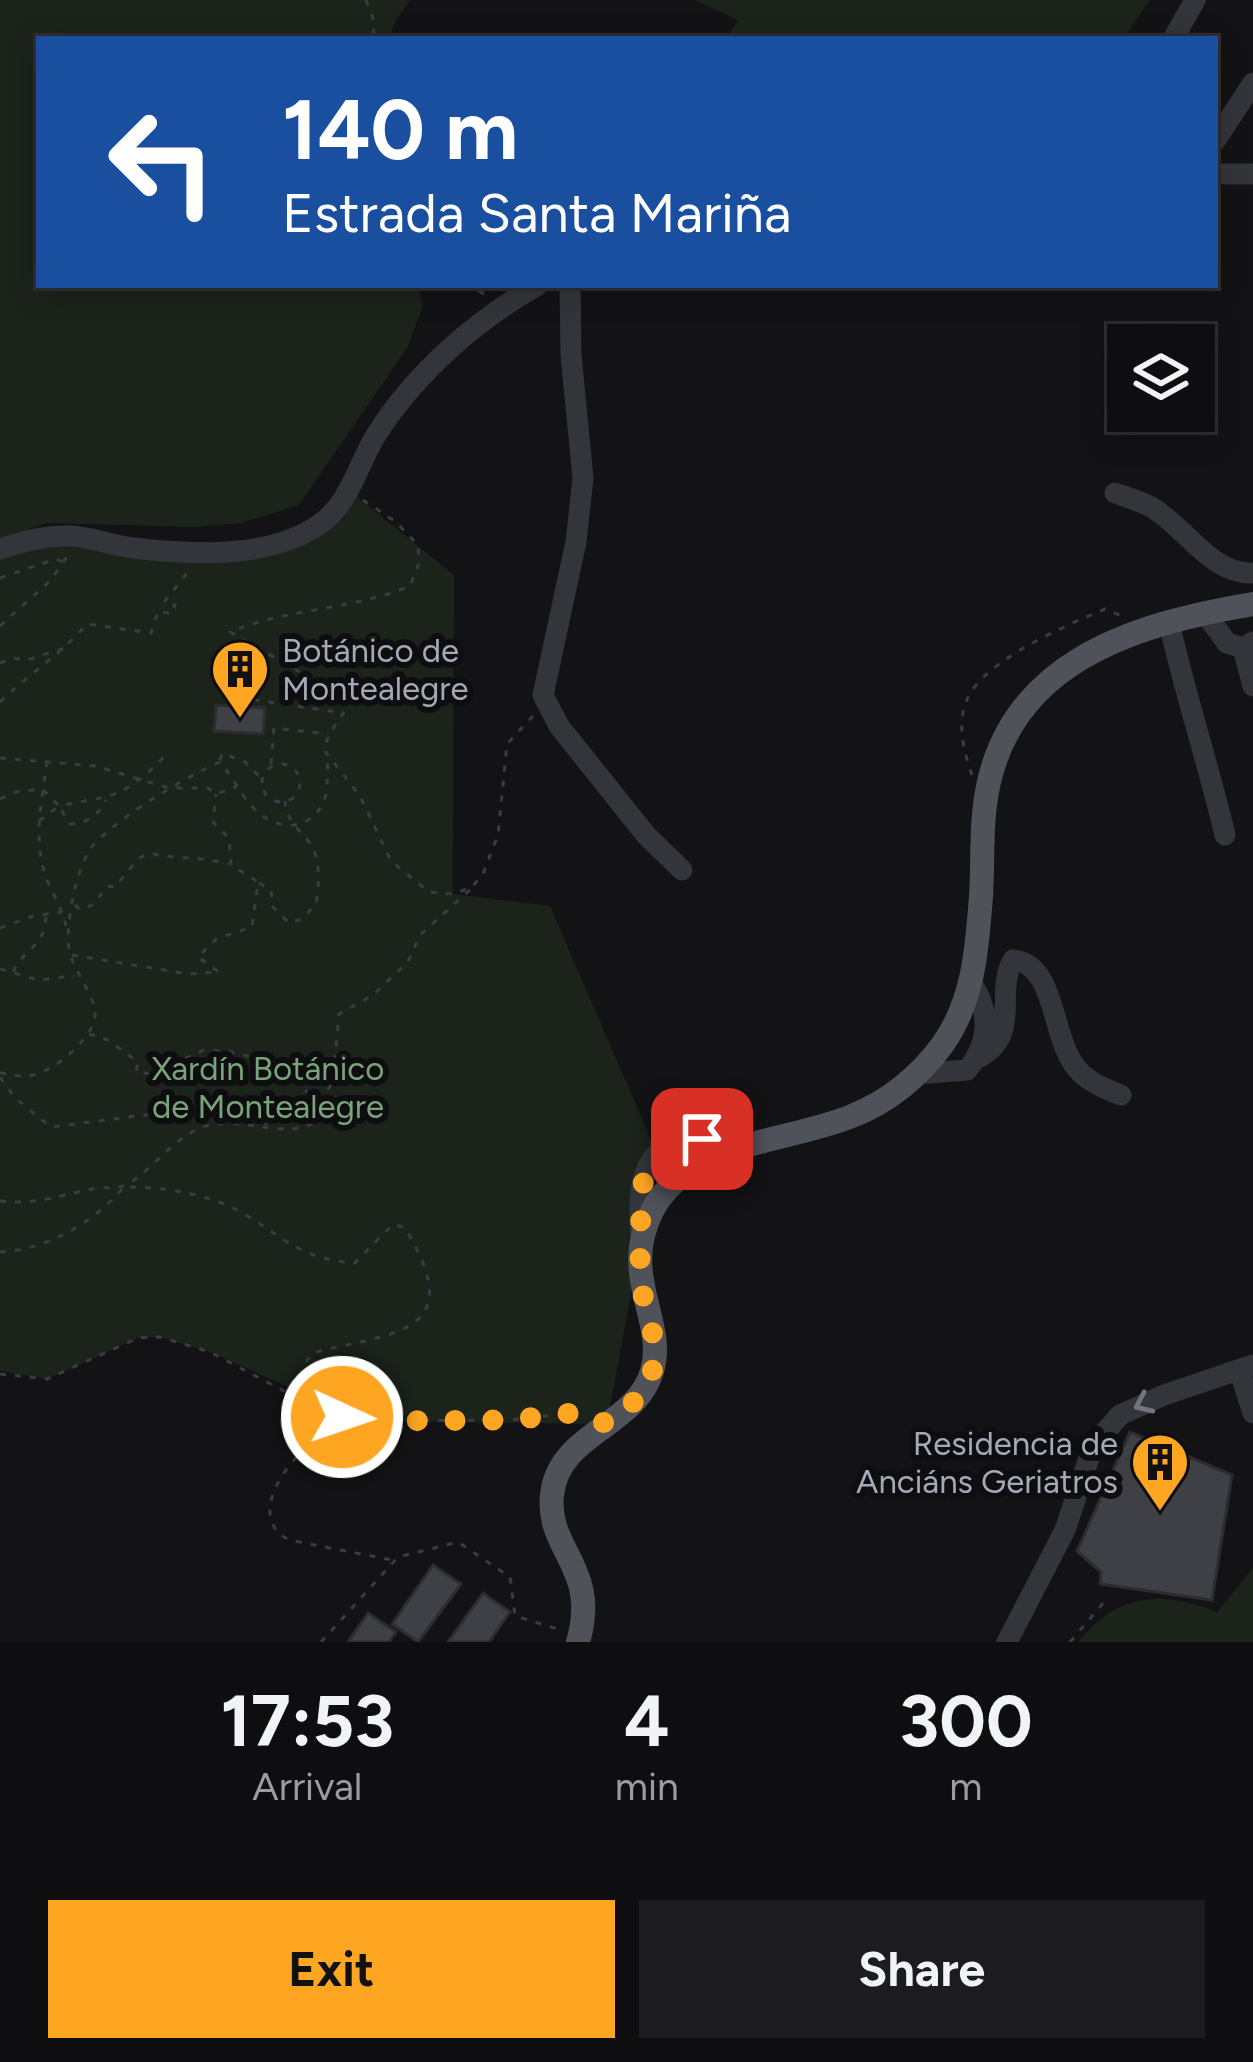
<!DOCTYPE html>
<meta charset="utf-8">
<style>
:root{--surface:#0e0e10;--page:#1c1c1e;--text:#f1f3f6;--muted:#9b9c9f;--line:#2e2e30;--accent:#fea622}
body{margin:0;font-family:Figtree,sans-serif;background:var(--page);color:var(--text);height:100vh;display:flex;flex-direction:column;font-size:45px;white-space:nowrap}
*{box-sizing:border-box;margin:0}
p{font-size:39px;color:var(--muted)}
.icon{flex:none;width:66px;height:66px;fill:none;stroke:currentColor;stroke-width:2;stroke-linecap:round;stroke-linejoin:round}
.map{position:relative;height:1642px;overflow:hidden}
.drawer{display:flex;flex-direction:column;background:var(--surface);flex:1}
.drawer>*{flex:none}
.top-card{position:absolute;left:36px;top:36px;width:1182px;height:252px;border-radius:0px;box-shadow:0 6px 30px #0003,0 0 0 3px var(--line);background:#1a4fa0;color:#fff;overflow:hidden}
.buttons{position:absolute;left:1107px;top:324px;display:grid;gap:24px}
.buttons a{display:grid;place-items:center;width:108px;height:108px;border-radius:0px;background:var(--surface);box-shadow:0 6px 30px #0003,0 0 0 3px var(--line);font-size:60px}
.pin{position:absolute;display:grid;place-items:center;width:102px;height:102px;color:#fff;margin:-51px;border-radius:24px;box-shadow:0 6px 18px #0006}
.me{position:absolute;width:132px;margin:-66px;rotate:93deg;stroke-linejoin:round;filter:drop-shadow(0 0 9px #0008)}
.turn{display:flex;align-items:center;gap:42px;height:252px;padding:0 48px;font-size:54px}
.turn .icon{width:156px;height:156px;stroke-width:2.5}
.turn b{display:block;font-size:84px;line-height:102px}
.eta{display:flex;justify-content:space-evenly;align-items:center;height:204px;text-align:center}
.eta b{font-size:72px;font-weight:700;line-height:84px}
.primary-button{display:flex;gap:24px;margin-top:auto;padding:24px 48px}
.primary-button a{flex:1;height:138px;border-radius:0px;background:var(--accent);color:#111;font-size:48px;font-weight:700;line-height:138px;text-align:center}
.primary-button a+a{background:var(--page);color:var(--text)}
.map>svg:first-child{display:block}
</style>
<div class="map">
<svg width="1253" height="1642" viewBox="0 0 1253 1642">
<rect width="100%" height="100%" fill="#131315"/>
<path fill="#1b231b" d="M0 0H410L393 25 391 39H39V285H417L423 306 407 348 299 505 241 523 195 527 47 523 0 538Z
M695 0H1150L1123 39H725L738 20Z
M350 491 454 575 453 894 550 906 657 1153 607 1424 364 1421 210 1352 160 1337 138 1338 47 1379 0 1371V550L74 536 204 551 321 523Z
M1253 1568V1642H1078C1117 1594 1161 1589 1217 1612Z"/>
<path fill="#3f4045" stroke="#2d2d31" stroke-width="3" d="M216 705 265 708 263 734 214 731Z
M1130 1432 1232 1475 1212 1600 1100 1584 1101 1572 1077 1551Z
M433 1565 461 1584 418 1642 392 1624Z
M483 1593 510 1612 489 1642H448Z
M368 1613 396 1632 389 1642H348Z"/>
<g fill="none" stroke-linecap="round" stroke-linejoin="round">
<path stroke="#393c41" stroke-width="3" stroke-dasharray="6 9" stroke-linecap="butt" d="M366 0 373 18 374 39
M465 285 487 295
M363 500 396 522 418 545 419 563 410 586C352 610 288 608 230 632L349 700C342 722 330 725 324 750L360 796 391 861 429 892 453 894 472 887 483 874 498 835 507 744 533 716
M0 578 56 559 66 563
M0 626 51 580 68 555
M0 663 13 658 27 660 65 648
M225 676 229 696 343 713
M0 702C29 674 61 654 87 624L151 633 158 611 172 614 175 605 164 602 188 572
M0 758 95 766 169 788H208L216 794 236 787
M220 760 222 753 245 762 262 779
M47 761C42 801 32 840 47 880 54 896 62 908 66 926
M262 783a19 19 0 1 1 38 0a19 19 0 1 1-38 0Z
M271 764 274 728 328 734
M972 775C964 753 957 725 966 702 981 661 1067 625 1105 609L1124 617
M0 799 16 792 42 789 59 806C114 795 122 799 164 757
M39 821 59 806 70 824C87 823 98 816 106 800
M259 883 271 890 273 907 289 923 302 919 316 904C319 886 321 859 310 843 298 828 287 822 285 801
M75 905 81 910 94 904 107 886 115 887 138 859 150 853C176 860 202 856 228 864
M0 928 33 916 62 912
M72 955 188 974 219 972 198 957 216 939 252 927 258 882 231 865 229 838 213 822 216 794
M0 969 38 980 74 976
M13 972C24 947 45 949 46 915
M89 1034 108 1040 138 1062 136 1072 150 1074 204 1050 227 1051 281 1064 321 1107
M0 1073C9 1074 19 1077 28 1076 51 1074 91 1041 95 1017 98 999 73 972 69 949 65 925 77 861 95 843 124 814 182 779 220 762 234 778 243 801 260 814 285 834 318 827 326 794 328 783 327 769 328 757
M0 1077 15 1098 51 1127 176 1111 194 1106 205 1095C226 1095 254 1109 267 1125
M0 1201C37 1205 57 1196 92 1189 104 1186 118 1190 128 1184 154 1168 174 1137 203 1127 239 1113 292 1145 321 1117L323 1099 333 1080 339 1014 373 995 408 962 420 935 471 889
M0 1252C47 1250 93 1223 124 1187 163 1187 209 1193 244 1214 286 1239 301 1259 355 1263L393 1224 405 1228C470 1335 394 1332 312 1353L305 1364 299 1399
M0 1374 47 1379 138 1338 160 1337 210 1352 318 1409 364 1421 511 1420 580 1412 587 1415
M377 1421C355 1437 336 1429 316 1441 287 1459 245 1517 289 1540L392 1560
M321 1642 398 1557 458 1542 510 1577 515 1616 561 1630
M1070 1642 1105 1601"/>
<path stroke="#34353a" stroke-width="21" d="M1173 39 1195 0
M1215 141 1253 83
M1215 174H1253
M570 285 571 355 583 478 576 542 543 695 559 726 646 835 682 870
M1115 493C1126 497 1140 501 1151 507 1185 526 1211 575 1253 573
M0 549C24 541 46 535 71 536 92 537 113 546 134 548 192 555 270 559 320 524 352 501 358 462 378 432 417 372 476 320 538 285
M1205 613 1227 643 1243 648 1253 642
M1169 622C1185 694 1208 763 1225 835
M1243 648 1253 686
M976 1059C1023 1036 994 995 1013 960 1058 964 1050 1041 1079 1071 1090 1083 1106 1089 1121 1095
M916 1074 967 1070C990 1042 991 1012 971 982
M641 1237C634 1152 659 1129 741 1149
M1240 1372 1253 1413
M1007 1642 1065 1530 1093 1446 1120 1415 1164 1395 1253 1365"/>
<path stroke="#4f5259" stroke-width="24" d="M578 1642C600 1567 546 1551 552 1495 558 1433 636 1427 652 1371 667 1321 619 1277 652 1211 688 1141 787 1143 852 1116 888 1102 920 1076 943 1044 974 1000 977 948 981 896 983 866 981 835 985 805 1002 663 1133 624 1253 604"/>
</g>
<defs><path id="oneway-chevron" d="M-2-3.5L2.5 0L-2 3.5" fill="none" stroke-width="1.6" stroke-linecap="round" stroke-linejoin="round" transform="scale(3)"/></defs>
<use stroke="#71757e" href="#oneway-chevron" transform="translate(1143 1404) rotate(156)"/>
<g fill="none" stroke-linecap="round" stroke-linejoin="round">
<path stroke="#fea622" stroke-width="21" stroke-dasharray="0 37.8" d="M342 1417 364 1421 511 1420 580 1412 607 1424C627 1409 648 1393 653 1368 659 1341 646 1312 641 1286 638 1270 641 1255 641 1240 640 1187 637 1143 702 1139"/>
</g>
<defs>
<g id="building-pin" transform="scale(3)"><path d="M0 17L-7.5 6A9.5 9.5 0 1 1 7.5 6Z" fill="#fea622" stroke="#0e0e10"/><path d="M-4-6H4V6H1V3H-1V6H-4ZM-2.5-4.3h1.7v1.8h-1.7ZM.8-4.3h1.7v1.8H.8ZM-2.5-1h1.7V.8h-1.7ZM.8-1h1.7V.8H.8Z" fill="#111"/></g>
</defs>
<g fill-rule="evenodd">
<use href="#building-pin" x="240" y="669"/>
<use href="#building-pin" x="1160" y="1462"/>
</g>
<g text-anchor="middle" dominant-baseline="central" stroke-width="12" stroke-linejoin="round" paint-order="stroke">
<g font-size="33" fill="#a3aab6" stroke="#0e0e10" text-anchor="start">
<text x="282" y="650">Botánico de<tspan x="282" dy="38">Montealegre</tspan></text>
<text x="1118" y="1443" text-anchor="end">Residencia de<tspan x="1118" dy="38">Anciáns Geriatros</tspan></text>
</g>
<g font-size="33" fill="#79a379" stroke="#0e0e10">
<text x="268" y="1068">Xardín Botánico<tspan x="268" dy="38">de Montealegre</tspan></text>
</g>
</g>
</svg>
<div class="buttons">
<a><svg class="icon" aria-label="layers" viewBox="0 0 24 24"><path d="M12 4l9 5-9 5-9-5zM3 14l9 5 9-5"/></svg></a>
</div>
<div class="pin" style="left:702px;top:1139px;background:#d93025"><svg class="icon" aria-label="arrive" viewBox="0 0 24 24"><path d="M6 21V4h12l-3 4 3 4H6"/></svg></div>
<svg class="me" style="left:342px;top:1417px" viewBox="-20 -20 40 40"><circle r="17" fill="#fea622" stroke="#fff" stroke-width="3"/><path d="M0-11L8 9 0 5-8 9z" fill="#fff"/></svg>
<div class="top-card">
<div class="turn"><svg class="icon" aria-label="left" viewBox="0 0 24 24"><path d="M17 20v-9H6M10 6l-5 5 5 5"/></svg><div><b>140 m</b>Estrada Santa Mariña</div></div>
</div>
</div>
<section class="drawer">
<div class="eta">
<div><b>17:53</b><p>Arrival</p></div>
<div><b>4</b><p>min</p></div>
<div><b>300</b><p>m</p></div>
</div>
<div class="primary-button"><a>Exit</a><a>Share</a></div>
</section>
